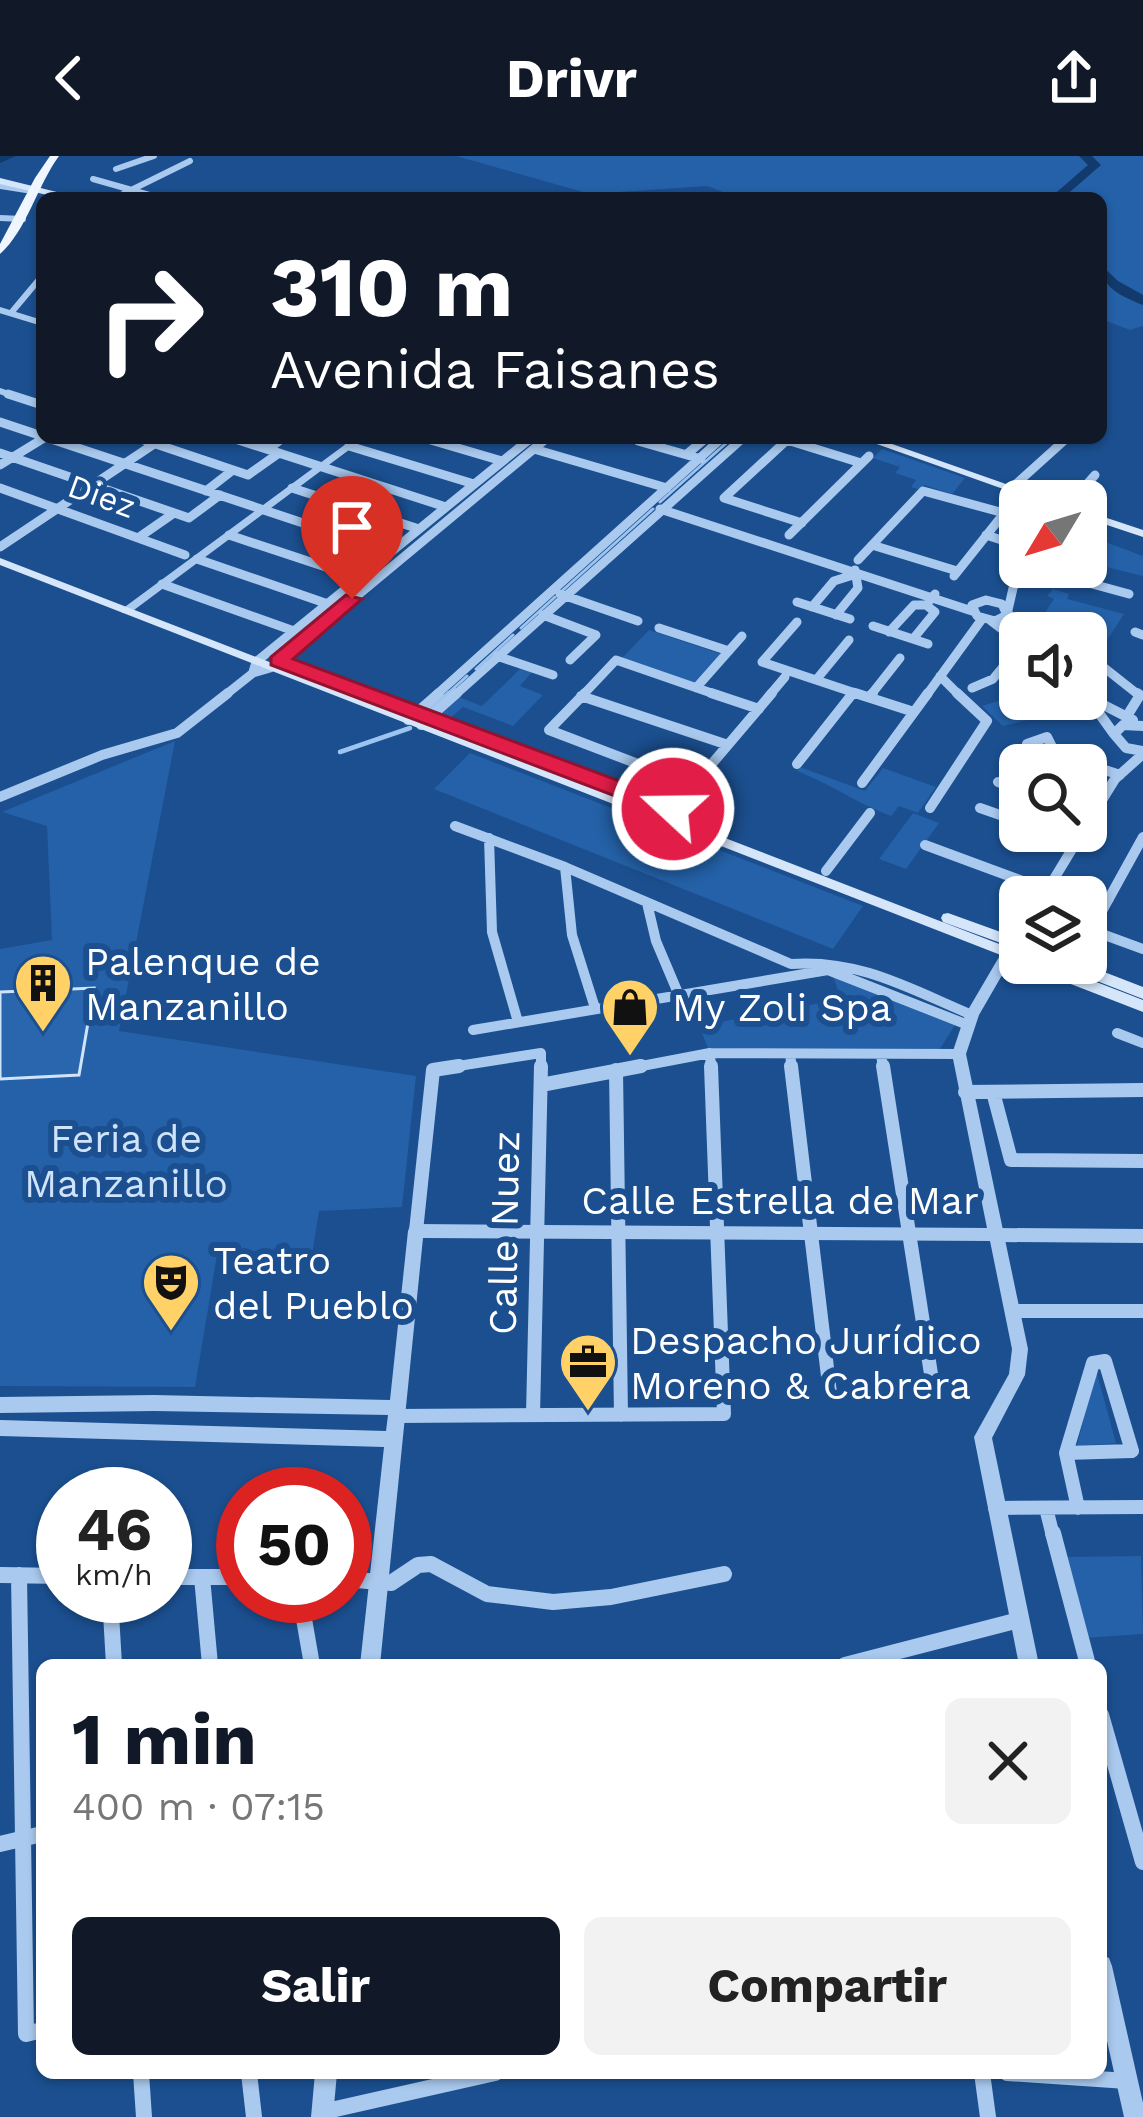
<!DOCTYPE html>
<html lang="es">
<meta charset="utf-8">
<style>
:root{--surface:#fff;--page:#f2f2f2;--text:#222;--muted:#767676;--accent:#111827}
body{margin:0;font-family:"Work Sans",sans-serif;background:var(--page);color:var(--text);height:100vh;display:flex;flex-direction:column;font-size:45px;white-space:nowrap}
*{box-sizing:border-box;margin:0}
p{font-size:39px;color:var(--muted)}
.icon{flex:none;width:66px;height:66px;fill:none;stroke:currentColor;stroke-width:2;stroke-linecap:round;stroke-linejoin:round}
.map{position:relative;flex:1;overflow:hidden}
.sheet{position:absolute;left:36px;top:1503px;width:1071px;height:420px;display:flex;flex-direction:column;background:var(--surface);border-radius:18px;box-shadow:0 3px 9px #0004}
.sheet>*{flex:none}
.guide{position:absolute;left:36px;top:36px;width:1071px;height:252px;border-radius:18px;box-shadow:0 3px 9px #0004;background:#111827;color:#fff;overflow:hidden}
.needle{width:78px;rotate:232deg}
.tools{position:absolute;left:999px;top:324px;display:grid;gap:24px}
.tools a{display:grid;place-items:center;width:108px;height:108px;border-radius:18px;background:var(--surface);box-shadow:0 3px 9px #0004;font-size:60px}
.speed{position:absolute;left:36px;top:1311px;display:flex;gap:24px;font-size:60px;font-weight:700;text-align:center}
.speed>*{display:grid;place-content:center;width:156px;height:156px;border-radius:50%;background:var(--surface);box-shadow:0 3px 9px #0004;line-height:1}
.speed small{font-size:30px;font-weight:400}
.speed .limit{border:18px solid #d22;background:#fff;color:#111}
.pin{position:absolute;display:grid;place-items:center;width:102px;height:102px;color:#fff;margin:-123px -51px;border-radius:50% 50% 50% 0;rotate:-45deg;box-shadow:0 0 12px #0007}
.pin .icon{rotate:45deg}
.me{position:absolute;width:132px;margin:-66px;rotate:291deg;stroke-linejoin:round;filter:drop-shadow(0 0 9px #0008)}
.turn{display:flex;align-items:center;gap:42px;height:252px;padding:0 36px;font-size:54px}
.turn .icon{width:156px;height:156px;stroke-width:2.5}
.turn b{display:block;font-size:84px;line-height:102px}
.round{display:grid;place-items:center;flex:none;width:126px;height:126px;border-radius:18px;background:var(--page)}
.head{display:flex;align-items:center;justify-content:space-between;height:204px;padding:0 36px}
h1{font-size:72px;font-weight:700;line-height:90px;color:var(--accent)}
.cta{display:flex;gap:24px;margin-top:auto;padding:24px 36px}
.cta a{flex:1;height:138px;border-radius:18px;background:var(--accent);color:#fff;font-size:48px;font-weight:700;line-height:138px;text-align:center}
.cta a+a{background:var(--page);color:var(--text)}
header{display:flex;justify-content:space-between;align-items:center;height:156px;padding:0 36px;background:var(--accent);color:#fff;font-size:54px;font-weight:700}
.map>svg:first-child{display:block}
</style>
<header><svg class="icon" aria-label="back" viewBox="0 0 24 24"><path d="M15 5l-7 7 7 7"/></svg>Drivr<svg class="icon" aria-label="share" viewBox="0 0 24 24"><path d="M12 15V3M7 8l5-5 5 5M5 13v7h14v-7"/></svg></header>
<div class="map">
<svg width="1143" height="1961" viewBox="0 0 1143 1961">
<rect width="100%" height="100%" fill="#1b4f8f"/>
<path fill="#2461a8" d="M456 0H1143V170L1130 174 1101 163V42H739L707 30 590 38Z
M882 293 965 322 952 338 924 329 920 334 911 331 916 324 895 317 900 311 873 302Z
M1089 380 1143 400V420L1086 406Z
M1053 433 1069 438 1067 443 1124 458 1096 501 1086 497V477H1063L1046 455 1054 443 1047 440Z
M649 474 721 498 694 528 622 502Z
M521 512 532 516 520 530 543 539 513 570 463 551 448 564 436 559 456 540 482 550Z
M1020 538V543H1049L1059 556 1003 570 982 550Z
M175 585 119 875 416 920 402 1051 319 1055 312 1099 218 1093 195 1231 0 1230V793L52 784 47 670 2 656Z
M470 597 863 750 833 793 434 633Z
M800 611 865 635 883 612 936 631 918 657 899 650 891 660C854 646 833 629 797 615Z
M913 657 939 667 906 713 879 703Z
M833 820 955 869 940 893 708 892 699 870 841 843Z
M1096 1214 1116 1287 1077 1290Z
M1141 1400 1143 1478 1084 1482 1062 1401Z"/>
<g fill="none" stroke-linecap="round" stroke-linejoin="round">
<path stroke="#9cc4f0" stroke-width="3" d="M660 346 732 282
M563 434 653 353
M521 472 555 441
M476 513 513 479
M445 540 467 520"/>
<path stroke="#9cc4f0" stroke-width="4.5" d="M428 555 449 537
M340 596 410 572"/>
<path fill="#123a6d" fill-rule="evenodd" d="M0 0H16L0 7Z
M1079 0H1092L1101 9 1063 42H1050L1088 9Z
M1101 109 1118 125 1143 139V149C1123 141 1101 132 1101 109Z"/>
</g>
<path fill="#2a66ad" stroke="#cfe3fa" stroke-width="3" d="M94 832 79 919 0 923V836Z"/>
<g fill="none" stroke-linecap="round" stroke-linejoin="round">
<path stroke="#a9c9ee" stroke-width="6" d="M116 13 154 0
M93 23 160 42
M0 30 26 34
M115 42 190 5
M0 62 23 63
M0 154 42 167
M11 157 42 120
M0 235 17 241"/>
<path stroke="#a9c9ee" stroke-width="9" d="M8 238 42 249
M0 266 42 280
M48 282 390 396
M138 282 248 319 279 297
M232 282 446 351
M424 282 502 305
M638 285 701 303
M349 290 474 328
M268 293 283 282
M534 293 667 332
M0 297 189 362 220 339
M687 298 706 282
M0 309 44 282
M1016 328 1067 282
M0 332 185 399
M292 332 419 373
M206 335 233 314
M1072 345 1095 319
M660 353 972 455
M802 367 724 342 787 284 861 307
M229 379 359 422
M789 379 869 300
M986 379 1020 390
M138 382 174 357
M872 389 957 415
M0 391 163 282
M197 403 328 448
M858 404 923 335 1004 357
M1030 411 1129 438
M954 420 1013 346
M162 428 294 475
M560 438 638 465
M986 444 1002 448 1007 459 995 465 977 460 972 449Z
M797 446 850 463
M812 451 834 425 853 419
M1008 454 1014 428 1026 411
M1008 457 1024 477
M543 459 596 479 570 504
M836 459 858 432 855 414
M991 465 1020 487
M797 466 762 506 864 540
M873 470 928 488
M659 472 729 495
M889 476 914 449H926L935 438
M1135 476 1143 479
M913 483 935 456 926 449
M497 500 553 519
M1102 510 1140 540
M253 516 256 506 531 282
M940 520 960 540
M816 524 849 484
M696 532 742 480
M972 532 993 523 1020 490
M224 540 253 517 270 512 547 282
M435 540 722 282
M454 540 743 282
M582 540 616 504 720 540
M769 540 785 521
M850 540 853 536
M870 540 900 502
M926 540 982 463"/>
<path stroke="#a9c9ee" stroke-width="10" d="M585 537 549 574 693 629
M711 537 759 553
M855 537 914 556
M581 540 728 589
M1086 540 1133 564
M869 541 873 537
M1091 546 1114 578
M1127 560 1140 539 1137 537
M408 564 439 537
M421 569 457 537
M1143 570 1123 569 1114 578 1126 592 1143 595
M1055 597 1047 581 1027 588 1120 619
M797 608 853 537
M998 626 1020 634
M862 627 928 537
M0 641 102 599 177 577 228 537
M930 652 987 565 957 537
M980 652 1020 666
M665 663 772 537
M455 670 565 711 791 808C860 803 910 833 972 859
M1086 670 1115 623 1143 598
M489 682 492 776 518 866
M925 689 1047 734
M565 711 572 779 595 852
M826 715 870 657
M1053 724 1109 743
M1043 741 1083 675
M647 747 656 785 678 837
M1091 774 1143 793
M1086 784 1143 681
M473 874 828 814 968 869
M1117 877 1143 887
M710 897 711 913
M790 898 792 913
M881 898 883 913
M439 913 541 897V913
M626 913 710 897 959 898"/>
<path stroke="#a9c9ee" stroke-width="14" d="M791 910 830 1237
M883 910 931 1218
M616 914 621 1259
M541 929 641 910
M965 936 1143 934
M993 936 1011 1004 1143 1005
M416 1075 433 914 459 910
M998 1079 1143 1080
M1015 1155H1143
M1105 1205 1132 1295 1066 1297 1093 1207Z
M533 1259 541 910
M396 1260 724 1258 711 910
M1066 1297 1078 1352
M995 1352 1143 1351
M1046 1352 1053 1380"/>
<path stroke="#a9c9ee" stroke-width="16" d="M1053 1377 1088 1509
M0 1419 63 1420
M19 1419 26 1878 42 1874
M165 1421H243
M202 1421 210 1509
M345 1423 391 1427 418 1409 431 1408 487 1438 553 1446 611 1441 724 1418
M110 1440 114 1509
M300 1440 312 1509
M845 1509 1019 1464
M1101 1559 1143 1706
M0 1688 42 1678
M141 1917 144 1961
M249 1917 254 1961
M982 1917 988 1961
M1007 1917 1127 1925
M322 1956 495 1917"/>
<path fill="#a9c9ee" fill-rule="evenodd" d="M354 282H365L130 457H122V453Z
M1014 782 1019 784 1020 788 979 859 966 898 1028 1193 1025 1219 992 1282 1039 1509H1019L974 1281 1009 1218 1012 1193 990 1085 423 1082 380 1509H360L384 1291 0 1280V1264L386 1275 388 1259 154 1255 0 1257V1241L154 1239 390 1244 408 1075 410 1070 416 1068 987 1072 952 898 965 859 1009 784Z
M1101 1799 1109 1802 1112 1810 1143 1947V1961H1124L1101 1858Z
M315 1917H337L333 1961H311Z"/>
<path fill="#d6e6fa" fill-rule="evenodd" d="M0 22 73 40 74 42H60L0 28Z
M860 282H875L1054 345H1037Z
M1086 355 1143 374V381L1086 362Z
M0 402 1020 796 1021 807 0 409Z
M461 569 577 612 579 615 577 618H567L456 576 454 573Z
M641 637 711 664 713 667 711 670H701L636 644V638Z
M948 757 1020 783V794L943 766 941 762 943 758Z
M1024 807H1047L1143 844V856L1027 811Z
M1058 807H1081L1143 831V843L1061 811Z"/>
<path fill="#f0f6ff" fill-rule="evenodd" d="M50 0H59C37 30 27 74 0 98V88L35 22Z"/>
</g>
<path fill="#e11d48" stroke="#92132f" stroke-width="3" d="M346 439 362 443 293 503 681 648V659H665L271 509V501Z"/>
<defs>
<g id="building-pin" transform="scale(3)"><path d="M0 17L-7.5 6A9.5 9.5 0 1 1 7.5 6Z" fill="#ffd166" stroke="#1b4f8f"/><path d="M-4-6H4V6H1V3H-1V6H-4ZM-2.5-4.3h1.7v1.8h-1.7ZM.8-4.3h1.7v1.8H.8ZM-2.5-1h1.7V.8h-1.7ZM.8-1h1.7V.8H.8Z" fill="#111"/></g>
<g id="shop-pin" transform="scale(3)"><path d="M0 17L-7.5 6A9.5 9.5 0 1 1 7.5 6Z" fill="#ffd166" stroke="#1b4f8f"/><path d="M-5-2.5h2.3a2.7 3.5 0 0 1 5.4 0H5L5.5 6h-11ZM-1.5-2.5h3a1.5 2.3 0 0 0-3 0Z" fill="#111"/></g>
<g id="theatre-pin" transform="scale(3)"><path d="M0 17L-7.5 6A9.5 9.5 0 1 1 7.5 6Z" fill="#ffd166" stroke="#1b4f8f"/><path d="M-5-5.5Q0-4 5-5.5V0Q5 5 0 6Q-5 5-5 0ZM-3.3-2.5H-1v1.5H-3.3ZM1-2.5H3.3v1.5H1ZM-2.8 1Q0 5.5 2.8 1Z" fill="#111"/></g>
<g id="office-pin" transform="scale(3)"><path d="M0 17L-7.5 6A9.5 9.5 0 1 1 7.5 6Z" fill="#ffd166" stroke="#1b4f8f"/><path d="M-6-3h4V-5.5h4V-3h4V5H-6ZM-1-4.5V-3h2v-1.5ZM-6 0V1H6V0Z" fill="#111"/></g>
</defs>
<g fill-rule="evenodd">
<use href="#building-pin" x="43" y="827"/>
<use href="#shop-pin" x="630" y="851"/>
<use href="#theatre-pin" x="171" y="1126"/>
<use href="#office-pin" x="588" y="1206"/>
</g>
<g text-anchor="middle" dominant-baseline="central" stroke-width="12" stroke-linejoin="round" paint-order="stroke">
<g font-size="33" fill="#fff" stroke="#1b4f8f">
<text transform="translate(102 340) rotate(20)">Diez</text>
</g>
<g font-size="39" fill="#fff" stroke="#1b4f8f" text-anchor="start">
<text x="85" y="805">Palenque de<tspan x="85" dy="45">Manzanillo</tspan></text>
<text x="672" y="851">My Zoli Spa</text>
<text x="213" y="1104">Teatro<tspan x="213" dy="45">del Pueblo</tspan></text>
<text x="630" y="1184">Despacho Jurídico<tspan x="630" dy="45">Moreno &amp; Cabrera</tspan></text>
</g>
<g font-size="39" fill="#cfe3fa" stroke="#1b4f8f">
<text x="126" y="982">Feria de<tspan x="126" dy="45">Manzanillo</tspan></text>
</g>
<g font-size="39" fill="#fff" stroke="#1b4f8f">
<text x="780" y="1044">Calle Estrella de Mar</text>
<text transform="translate(504 1077) rotate(-89)">Calle Nuez</text>
</g>
</g>
</svg>
<div class="tools">
<a><svg class="needle" viewBox="-14 -14 28 28"><path d="M0-13l5 13h-10z" fill="#e53935"/><path d="M0 13l5-13h-10z" fill="#767676"/></svg></a>
<a><svg class="icon" aria-label="sound" viewBox="0 0 24 24"><path d="M4 9h4l5-4v14l-5-4H4zM17 9q2 3 0 6"/></svg></a>
<a><svg class="icon" aria-label="search" viewBox="0 0 24 24"><circle cx="10" cy="10" r="6"/><path d="M15 15l6 6"/></svg></a>
<a><svg class="icon" aria-label="layers" viewBox="0 0 24 24"><path d="M12 4l9 5-9 5-9-5zM3 14l9 5 9-5"/></svg></a>
</div>
<div class="speed"><div>46<small>km/h</small></div><div class="limit">50</div></div>
<div class="pin" style="left:352px;top:443px;background:#d93025"><svg class="icon" aria-label="arrive" viewBox="0 0 24 24"><path d="M6 21V4h12l-3 4 3 4H6"/></svg></div>
<svg class="me" style="left:673px;top:653px" viewBox="-20 -20 40 40"><circle r="17" fill="#e11d48" stroke="#fff" stroke-width="3"/><path d="M0-11L8 9 0 5-8 9z" fill="#fff"/></svg>
<div class="guide">
<div class="turn"><svg class="icon" aria-label="right" viewBox="0 0 24 24"><path d="M7 20v-9h11M14 6l5 5-5 5"/></svg><div><b>310 m</b>Avenida Faisanes</div></div>
</div>
<section class="sheet">
<div class="head"><div><h1>1 min</h1><p>400 m · 07:15</p></div><a class="round"><svg class="icon" aria-label="close" viewBox="0 0 24 24"><path d="M6 6l12 12M18 6L6 18"/></svg></a></div>
<div class="cta"><a>Salir</a><a>Compartir</a></div>
</section>
</div>
